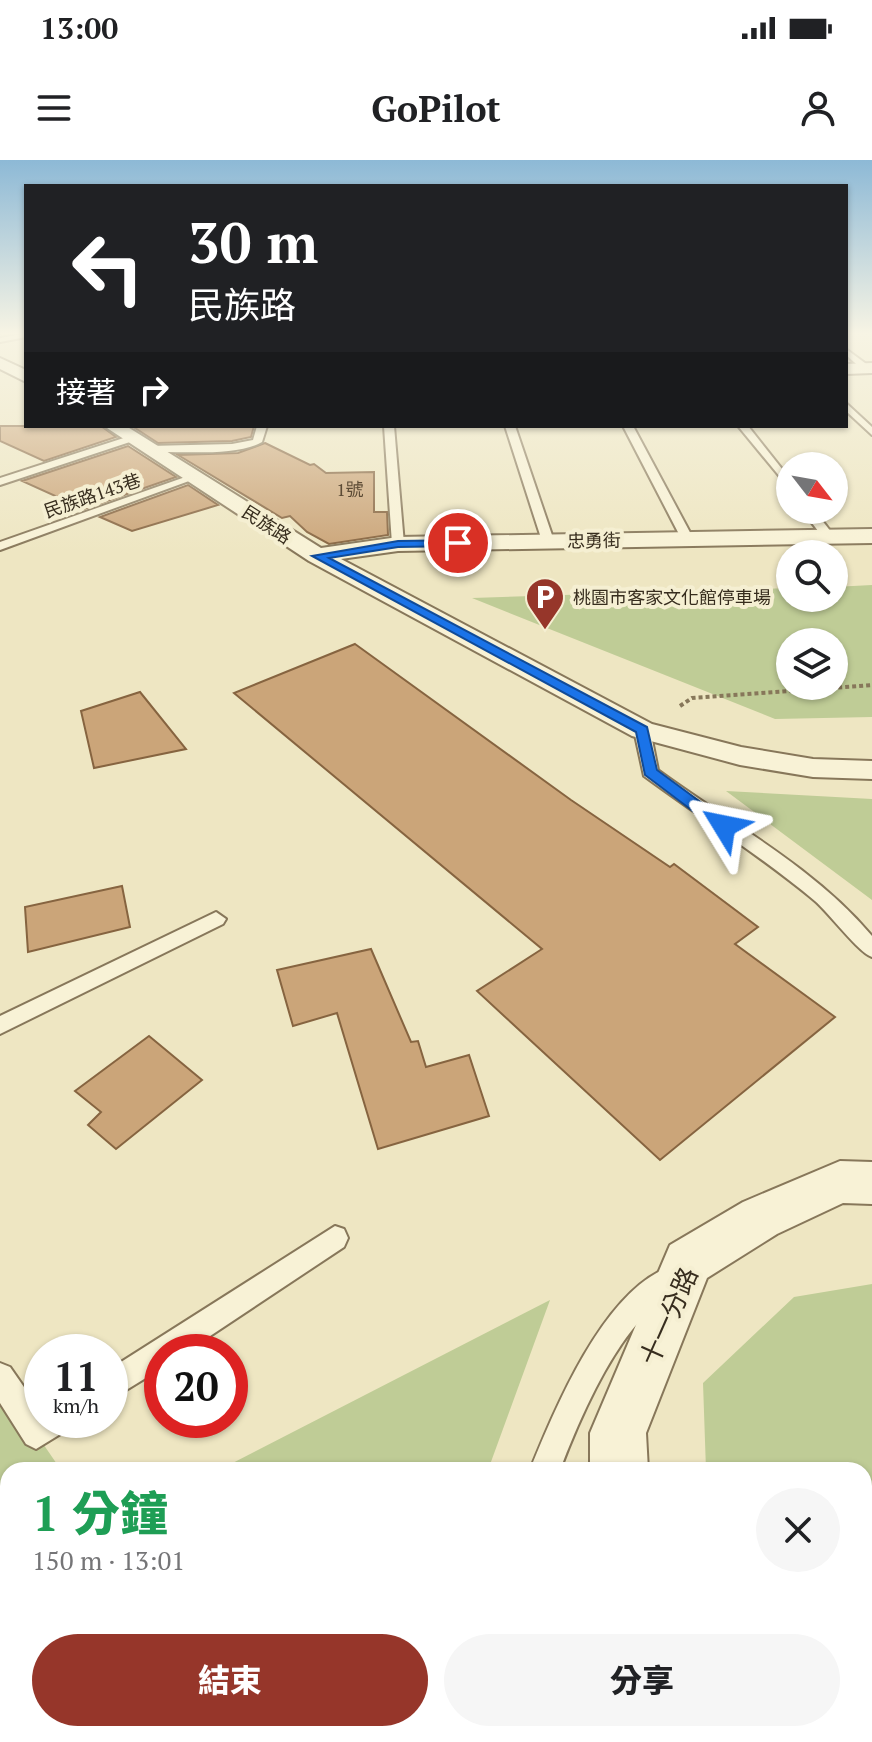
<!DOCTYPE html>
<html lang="zh-TW">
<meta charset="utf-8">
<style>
:root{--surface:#fff;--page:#f6f6f6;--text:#202124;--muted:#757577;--accent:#96362a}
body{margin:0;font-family:"PT Serif","Noto Sans TC",serif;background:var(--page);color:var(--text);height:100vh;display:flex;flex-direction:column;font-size:30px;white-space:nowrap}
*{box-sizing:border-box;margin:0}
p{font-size:26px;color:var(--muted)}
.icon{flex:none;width:44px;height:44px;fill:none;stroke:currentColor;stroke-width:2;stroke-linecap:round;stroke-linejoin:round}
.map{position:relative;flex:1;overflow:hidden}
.details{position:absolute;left:0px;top:1302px;width:872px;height:280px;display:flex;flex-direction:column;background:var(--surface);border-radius:24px 24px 0 0;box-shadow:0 2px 6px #0004}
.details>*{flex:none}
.banner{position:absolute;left:24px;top:24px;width:824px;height:244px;border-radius:0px;box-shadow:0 2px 6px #0004;background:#202124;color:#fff;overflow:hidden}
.needle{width:52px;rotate:121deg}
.controls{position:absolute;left:776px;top:292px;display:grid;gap:16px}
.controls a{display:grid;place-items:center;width:72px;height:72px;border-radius:50%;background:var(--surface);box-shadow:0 2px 6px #0004;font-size:40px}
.speed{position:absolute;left:24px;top:1174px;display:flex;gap:16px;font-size:40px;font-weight:700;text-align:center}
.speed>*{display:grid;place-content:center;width:104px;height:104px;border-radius:50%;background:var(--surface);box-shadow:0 2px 6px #0004;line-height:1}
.speed small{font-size:20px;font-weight:400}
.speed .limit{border:12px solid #d22;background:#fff;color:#111}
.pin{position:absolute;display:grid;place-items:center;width:68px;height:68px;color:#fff;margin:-34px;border:4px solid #fff;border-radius:50%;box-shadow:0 2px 8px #0007}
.me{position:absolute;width:88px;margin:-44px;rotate:305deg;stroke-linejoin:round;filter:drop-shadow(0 0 6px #0008)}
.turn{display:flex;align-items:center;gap:28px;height:168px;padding:0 32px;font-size:36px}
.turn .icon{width:104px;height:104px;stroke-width:2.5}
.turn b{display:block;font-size:56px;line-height:68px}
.then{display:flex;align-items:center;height:76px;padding:0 32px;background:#0003;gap:16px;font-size:30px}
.round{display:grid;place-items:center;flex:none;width:84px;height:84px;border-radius:42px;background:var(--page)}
.head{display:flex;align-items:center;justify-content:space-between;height:136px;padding:0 32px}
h1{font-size:48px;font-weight:800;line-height:60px;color:#1e9e55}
.action{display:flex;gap:16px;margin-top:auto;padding:16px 32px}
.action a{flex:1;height:92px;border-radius:48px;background:var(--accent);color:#fff;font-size:32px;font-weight:800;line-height:92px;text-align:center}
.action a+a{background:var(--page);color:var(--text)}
.status{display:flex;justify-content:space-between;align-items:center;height:56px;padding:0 40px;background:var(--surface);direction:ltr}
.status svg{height:22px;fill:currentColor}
header{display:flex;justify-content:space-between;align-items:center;height:104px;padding:0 32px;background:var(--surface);font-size:36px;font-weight:800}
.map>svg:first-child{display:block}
</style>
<div class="status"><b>13:00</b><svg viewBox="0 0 49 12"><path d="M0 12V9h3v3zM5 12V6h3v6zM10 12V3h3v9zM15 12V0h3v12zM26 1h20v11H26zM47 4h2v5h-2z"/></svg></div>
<header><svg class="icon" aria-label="menu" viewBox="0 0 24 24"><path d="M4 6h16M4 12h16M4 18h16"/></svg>GoPilot<svg class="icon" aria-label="person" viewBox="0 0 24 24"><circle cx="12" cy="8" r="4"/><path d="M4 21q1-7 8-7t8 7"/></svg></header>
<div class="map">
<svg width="872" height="1582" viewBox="0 0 872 1582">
<rect width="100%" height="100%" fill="#eee6c2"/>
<path fill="#bfcc96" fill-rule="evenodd" d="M872 425V557L775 559 472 438 790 428V438H834V427ZM790 482H834V526H790Z
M726 631 872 639V740Z
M872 1124V1582H720L719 1574H864V1310H706L703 1223 794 1137Z
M550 1140 488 1310H219Z
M0 1221 61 1310H8V1531L0 1523Z
M51 1574H390L387 1582H59Z"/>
<path fill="#cba579" stroke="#866440" stroke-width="2" d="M0 266H101L116 277 44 301 0 281Z
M132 266H254L251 277 232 281 158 283Z
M265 283 310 305 314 304 326 313 374 312V352H387L388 375 329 384 307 372 290 356 282 358 178 295 238 293Z
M128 286 176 317 84 349 22 321Z
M188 325 218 345 132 371 100 357Z
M355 484 571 640 670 707 674 704 758 767 735 784 835 857 660 1000 477 831 542 789 234 533Z
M140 532 186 589 94 608 81 551Z
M122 726 130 767 28 792 25 747Z
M371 789 411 882 418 881 426 907 469 895 489 956 378 989 337 853 293 866 277 810Z
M149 876 202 920 116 989 88 965 101 952 75 931Z"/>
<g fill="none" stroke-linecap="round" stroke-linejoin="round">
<g stroke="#87775a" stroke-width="4">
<path id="lane" d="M26 173V177L0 182V178Z
M846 189 869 206V210H863L846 195Z
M846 243 872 267V275L846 251Z
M257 266H267L262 282C236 297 180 291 149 292L144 289 149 286 232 284 253 280Z
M384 266H394L404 384 398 388 392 384Z
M505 266H515L554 381 552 384 542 381Z
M623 266H633L693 378 691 381 681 378Z
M738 266H748L790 319V329Z
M133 275 136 280 0 325V318Z
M191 315 200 317 0 390V382Z
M802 350H814L835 377 833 380H825Z
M642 565 650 570 658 610C730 663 814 707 872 776V797C859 793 829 753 815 741 761 696 701 658 644 616L634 570Z
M216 752 226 759 223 764 0 874V856Z
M335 1066 344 1069 348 1078 344 1087 186 1192H162V1208L110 1240V1209Z
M667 1108 676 1112 680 1121C671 1142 646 1152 632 1170 602 1208 577 1265 560 1310H530C555 1249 602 1134 667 1108Z
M0 1203 10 1207 42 1253V1260H72L67 1270 36 1289 26 1284 0 1243Z
M474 1574H510L509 1582H473Z"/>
</g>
<g stroke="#87775a" stroke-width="4">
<path id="street" d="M0 198 26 210V222L0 209Z
M872 203V213L846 214V204Z
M104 266H126L321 388 398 377 872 369V383L398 391 341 399 652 564 741 587 813 599 872 601V619L813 617 740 605 632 576 309 401Z
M840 1001 872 1002V1044L843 1043 777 1074 707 1118 646 1273 648 1310H590V1273L670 1085 743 1042Z
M589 1574H657L659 1582H591Z"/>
</g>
<path stroke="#87775a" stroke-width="4" stroke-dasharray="4 3" stroke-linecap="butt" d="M680 546 692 538 872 525"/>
<use href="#lane" fill="#f8f2d6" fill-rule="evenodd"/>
<use href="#street" fill="#f8f2d6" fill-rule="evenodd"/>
</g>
<linearGradient id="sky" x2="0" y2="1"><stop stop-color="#8db9d6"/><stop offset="0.44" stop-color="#f7f4e4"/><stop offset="1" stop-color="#f7f4e4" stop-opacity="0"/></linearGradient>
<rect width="872" height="394" fill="url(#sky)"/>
<path fill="#1a73e8" stroke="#114b97" stroke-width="2" d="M462 380V385L458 386 398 387 329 398 647 567 657 610 729 663V670H718L645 615 636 572 312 396 398 381Z"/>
<defs>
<g id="parking-pin" transform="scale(2)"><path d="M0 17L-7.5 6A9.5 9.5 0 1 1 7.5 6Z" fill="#96362a" stroke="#f5efd2"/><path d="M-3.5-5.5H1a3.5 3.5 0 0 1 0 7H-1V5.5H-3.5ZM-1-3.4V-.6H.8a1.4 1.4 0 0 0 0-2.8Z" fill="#fff"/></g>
</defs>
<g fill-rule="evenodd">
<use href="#parking-pin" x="545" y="437"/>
</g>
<g text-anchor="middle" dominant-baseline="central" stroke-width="8" stroke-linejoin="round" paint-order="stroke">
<g font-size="18" fill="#5c4b35">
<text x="350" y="329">1號</text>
</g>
<g font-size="18" fill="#372d1e" stroke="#f5efd2">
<text transform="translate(92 335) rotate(-19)">民族路143巷</text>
<text transform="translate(267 364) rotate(33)">民族路</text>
<text transform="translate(594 380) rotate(-1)">忠勇街</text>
</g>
<g font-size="18" fill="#372d1e" stroke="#f5efd2" text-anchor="start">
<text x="573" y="437">桃園市客家文化館停車場</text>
</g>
<g font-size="26" fill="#372d1e" stroke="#f5efd2">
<text transform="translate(668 1156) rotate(-66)">十一分路</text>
</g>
</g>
</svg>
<div class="controls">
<a><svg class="needle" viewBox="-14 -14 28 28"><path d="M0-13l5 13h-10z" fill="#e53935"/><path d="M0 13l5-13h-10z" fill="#757577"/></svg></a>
<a><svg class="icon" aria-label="search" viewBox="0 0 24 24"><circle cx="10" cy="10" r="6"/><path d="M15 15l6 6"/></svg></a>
<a><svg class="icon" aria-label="layers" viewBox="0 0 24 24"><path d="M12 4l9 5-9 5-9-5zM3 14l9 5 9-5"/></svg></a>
</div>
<div class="speed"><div>11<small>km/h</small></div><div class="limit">20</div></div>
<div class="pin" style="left:458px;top:383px;background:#d93025"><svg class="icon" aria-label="arrive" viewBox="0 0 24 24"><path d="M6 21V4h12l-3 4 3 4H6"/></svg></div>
<svg class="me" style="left:724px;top:666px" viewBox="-20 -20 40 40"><path d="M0-17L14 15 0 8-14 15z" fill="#1a73e8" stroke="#fff" stroke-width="4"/></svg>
<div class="banner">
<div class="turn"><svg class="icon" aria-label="left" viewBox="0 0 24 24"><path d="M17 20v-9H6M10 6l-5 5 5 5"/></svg><div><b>30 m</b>民族路</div></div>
<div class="then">接著<svg class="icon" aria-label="right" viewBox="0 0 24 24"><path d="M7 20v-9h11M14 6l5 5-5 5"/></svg></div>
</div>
<section class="details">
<div class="head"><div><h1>1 分鐘</h1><p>150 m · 13:01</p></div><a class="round"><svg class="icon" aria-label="close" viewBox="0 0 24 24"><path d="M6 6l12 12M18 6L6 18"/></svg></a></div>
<div class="action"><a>結束</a><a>分享</a></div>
</section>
</div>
